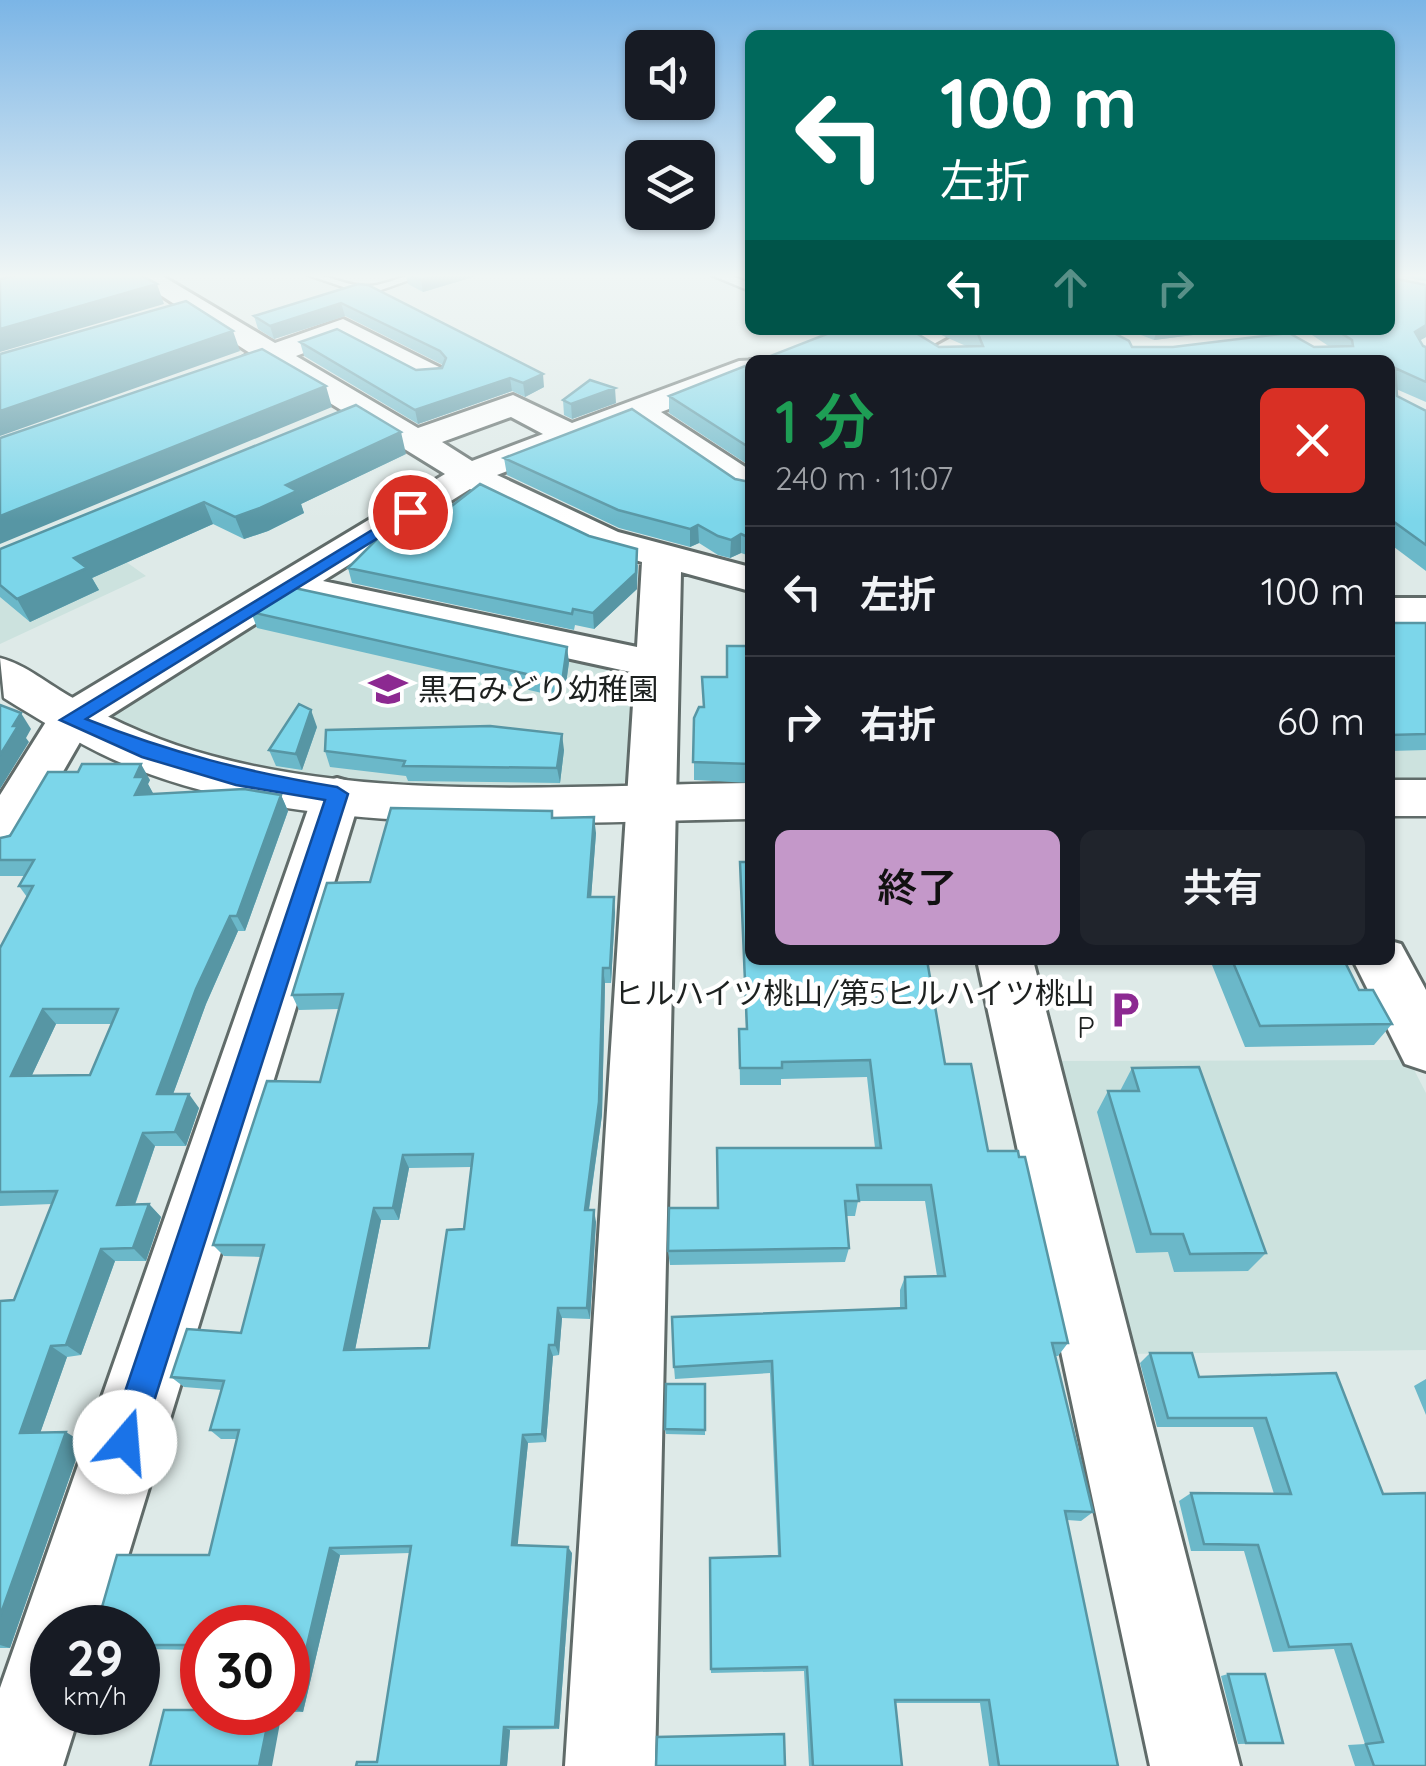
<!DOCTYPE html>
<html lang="ja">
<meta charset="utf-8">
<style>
:root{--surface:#171b24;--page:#20242c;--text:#f1f3f6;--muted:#9ea1a6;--line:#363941;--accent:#c498c9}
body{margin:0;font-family:Quicksand,"Noto Sans JP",sans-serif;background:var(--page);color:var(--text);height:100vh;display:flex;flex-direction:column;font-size:38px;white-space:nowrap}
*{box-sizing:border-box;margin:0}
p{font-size:32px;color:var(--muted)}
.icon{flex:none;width:55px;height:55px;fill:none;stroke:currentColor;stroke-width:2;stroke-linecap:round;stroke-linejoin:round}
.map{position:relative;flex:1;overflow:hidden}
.sheet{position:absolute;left:745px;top:355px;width:650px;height:610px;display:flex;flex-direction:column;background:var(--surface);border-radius:15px;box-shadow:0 2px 8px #0004}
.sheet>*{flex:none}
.top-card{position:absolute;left:745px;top:30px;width:650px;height:305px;border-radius:15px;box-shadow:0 2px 8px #0004;background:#00695c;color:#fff;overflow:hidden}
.buttons{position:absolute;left:625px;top:30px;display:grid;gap:20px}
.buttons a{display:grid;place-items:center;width:90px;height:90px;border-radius:15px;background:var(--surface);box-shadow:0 2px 8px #0004;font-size:50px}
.speed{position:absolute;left:30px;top:1605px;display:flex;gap:20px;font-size:50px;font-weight:700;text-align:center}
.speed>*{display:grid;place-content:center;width:130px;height:130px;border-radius:50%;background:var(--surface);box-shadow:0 2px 8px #0004;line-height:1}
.speed small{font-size:25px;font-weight:400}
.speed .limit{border:15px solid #d22;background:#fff;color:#111}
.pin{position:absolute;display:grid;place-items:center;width:85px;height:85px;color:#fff;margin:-42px;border:5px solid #fff;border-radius:50%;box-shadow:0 2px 10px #0007}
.me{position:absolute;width:110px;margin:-55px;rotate:18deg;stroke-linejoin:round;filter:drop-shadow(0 0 8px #0008)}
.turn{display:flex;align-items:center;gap:35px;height:210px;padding:0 30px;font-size:45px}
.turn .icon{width:130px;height:130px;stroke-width:2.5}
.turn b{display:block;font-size:70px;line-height:85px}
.lanes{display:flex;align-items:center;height:95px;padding:0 30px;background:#0003;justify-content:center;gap:50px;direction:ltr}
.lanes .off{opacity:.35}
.round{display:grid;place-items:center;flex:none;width:105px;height:105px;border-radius:15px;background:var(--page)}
.overview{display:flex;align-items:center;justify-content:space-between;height:170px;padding:0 30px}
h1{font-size:60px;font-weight:600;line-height:75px;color:#1e9e55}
.primary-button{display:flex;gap:20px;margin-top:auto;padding:20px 30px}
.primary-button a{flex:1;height:115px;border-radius:15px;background:var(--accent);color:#111;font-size:40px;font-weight:600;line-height:115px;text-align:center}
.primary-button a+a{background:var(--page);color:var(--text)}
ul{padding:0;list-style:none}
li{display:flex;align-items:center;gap:30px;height:130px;padding:0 30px;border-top:2px solid var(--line)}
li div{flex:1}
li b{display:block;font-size:38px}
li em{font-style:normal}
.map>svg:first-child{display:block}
</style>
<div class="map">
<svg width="1426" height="1766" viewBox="0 0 1426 1766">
<rect width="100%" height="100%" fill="#deeae8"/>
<path fill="#cce2de" d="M87 534 146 576 0 644V572Z
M283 599 630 669 639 676 632 777 616 788 450 791 290 774 230 762 110 721 118 701Z
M1390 674 1426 727V786H1390Z
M1409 1060 1426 1093V1350L1124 1354 1049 1061Z"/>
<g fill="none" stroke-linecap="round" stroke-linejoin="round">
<g stroke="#606b69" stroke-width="5">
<path id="lane" d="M305 274C326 273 349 288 370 286 390 284 405 273 426 274L367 295Z
M709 274H726L750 283V291Z"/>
</g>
<g stroke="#606b69" stroke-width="6">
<path id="street" d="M128 274H159L275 343 343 319 441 368 445 374 441 380H419L341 339 296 356 418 428 513 395 572 423 739 361 758 360H750V378L661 412 750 470V497L737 494 634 422 497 475 618 532 750 567V591L681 572 655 1766H565L635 673 295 599 87 730 18 850 0 855V795L54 709 445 474 270 366 247 373 236 370 232 364 250 353ZM511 417 543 434 472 461 442 442ZM470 489 592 548 642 562 637 647 323 581Z
M919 330H959L930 346H910L905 340Z
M1390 598H1426V622H1390Z
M337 778 354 783 361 795 106 1628H52V1712H80L63 1766H0V1688L313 795 320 783Z
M1390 941 1401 944 1426 990V1071L1405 1064 1353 960H1390Z
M977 960H1033L1240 1766H1150Z"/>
</g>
<g stroke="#606b69" stroke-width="5">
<path id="secondary" d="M0 658C25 664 49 685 73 698 117 723 163 743 212 756 380 802 577 785 750 783V819C552 822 294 842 110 758 74 741 38 719 4 698Z
M1390 780H1426V816H1390Z"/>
</g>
<use href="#lane" fill="#fff" fill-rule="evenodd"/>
<use href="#street" fill="#fff" fill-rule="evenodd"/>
<use href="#secondary" fill="#fff" fill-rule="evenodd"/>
</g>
<path fill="#6bb8c9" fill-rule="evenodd" d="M385 274H483L423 292 408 284 406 275 392 277Z
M1390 274H1426V281L1393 276V278L1426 285V337L1420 340 1423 346 1426 347V402L1396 389 1397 396 1426 410V571L1390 544V360L939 347 966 346 930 330H1108L1132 347H1330L1309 333 1310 330H1390Z
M358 284 544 387 525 397 512 391 418 424 304 356 300 342 416 370 442 368 443 365 345 316 274 339 258 329 254 316Z
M1128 330H1232L1154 340Z
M750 364V466L669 413V396Z
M563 400 616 403 572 419 564 415Z
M406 454 301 504 304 513 268 531 244 539 213 524 92 578 99 590 30 622 0 597V549Z
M504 458 750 482V556L741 553 730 558 718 555 699 543 690 547 619 528 507 475Z
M638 565 637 589 594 629 575 625 574 630 352 583 348 568Z
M251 612 569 662 564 698 257 628Z
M1390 623H1426V750L1390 751Z
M750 646V783L694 780V718Z
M317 727 302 770 276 766 269 750Z
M564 750 560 783 408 781 406 776 330 767 325 751Z
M150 780 148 784 153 794 281 795 288 811 245 931H238L206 1004 173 1094 199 1108 186 1146H155L135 1205 149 1204 161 1217 146 1261H115L81 1355 67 1357 40 1433 82 1442 10 1648H0V1301L14 1300 52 1204 0 1206V948L27 897 19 886 25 876H0V838ZM56 1024H112L90 1075H32Z
M552 811 553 818 596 833 591 897 615 912 611 983H605L602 1115 589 1210 596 1222 590 1319 562 1318 559 1355 553 1356 546 1442 528 1443 517 1545 572 1553 559 1729 510 1730 507 1766H356L377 1762 410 1553 340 1555 303 1712H288V1628H202V1650L138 1649V1628L209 1555 237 1439H221L210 1430 222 1390 184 1387 171 1377 241 1333 261 1257 224 1256 213 1245 320 1082 339 1009 299 1010 292 995 370 882ZM471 1167 464 1229 429 1348 355 1350 381 1220H399L409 1168Z
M748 841 750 960H945L943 965H928L945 1064 988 1151 1068 1343 1058 1356H1055L1093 1512 1081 1521 1067 1520 1118 1766H989L980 1703H895L902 1766H809L804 1671 711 1673 710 1558 778 1556 770 1373 675 1379 674 1367 900 1308V1290L905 1277 937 1276 925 1201H858L855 1216H846L849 1248 845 1262 670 1265 668 1251 718 1208 875 1148 867 1077 781 1079V1085H740L739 1029H746L740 862H747Z
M1210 960H1344L1359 990 1392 1024 1374 1045 1245 1047Z
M1132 1068 1266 1253 1248 1271 1174 1272 1168 1252 1136 1253 1097 1112 1108 1091H1120Z
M1150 1353 1199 1377 1336 1373 1426 1766H1355L1348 1745 1365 1744 1334 1649 1273 1652 1244 1551H1191L1179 1501 1191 1493 1274 1494 1253 1427H1157L1140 1363Z
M1426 1379V1415L1414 1386Z
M705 1384V1435L666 1434 665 1429Z
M1228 1674 1283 1743 1238 1744 1221 1676Z"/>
<path fill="#5796a4" d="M444 274H483L423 292 421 280Z
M157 284 164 304 0 352V329Z
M341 303 345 316 274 339 270 326Z
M1426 325V337L1407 348 1415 332Z
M1157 330H1232L1154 340Z
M233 331 240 351 0 436V411Z
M543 374 544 387 525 397 523 383Z
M510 378 512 391 418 424 415 410Z
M326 386 332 407 0 544V516Z
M615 388 616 403 572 419 571 404Z
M401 432 406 454 301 504 304 513 268 531 244 539 235 517 286 485Z
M204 502 213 524 92 578 99 590 30 622 17 599 74 558Z
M698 525 699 543 690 547V529Z
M741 534V553L730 558 731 540Z
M637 549V589L594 629 593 613Z
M567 647 569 662 564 698 562 682Z
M311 710 317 727 302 770 296 754Z
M21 713 31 729 26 738 29 742 0 789V755L13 726Z
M562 734 564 750 560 783 557 768Z
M141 764 150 780 148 784 153 793 144 811 135 795V777Z
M281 795 288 811 245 931 237 916Z
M594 817 596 833 590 912 588 897Z
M614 897 615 912 611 983 610 968Z
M230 916 238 931 206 1004 168 1108 157 1094 196 989Z
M603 968 605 983 602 1115 587 1222 585 1210Z
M43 1009 56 1024 25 1090 11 1076Z
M189 1094 199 1108 186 1146 175 1132Z
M143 1133 155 1146 130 1218 117 1205Z
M403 1155 409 1168 399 1220 393 1208Z
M149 1204 161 1217 146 1261 133 1248Z
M374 1208 381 1220 353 1360 344 1350Z
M594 1210 596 1222 590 1319 587 1308Z
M101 1249 115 1261 81 1355 66 1345Z
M558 1308 562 1318 559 1355 555 1345Z
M549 1345 553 1356 546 1442 542 1434Z
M51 1346 67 1357 37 1442 20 1433Z
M66 1432 82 1442 10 1648 0 1645V1616Z
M523 1435 528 1443 517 1552 512 1545Z
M568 1547 572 1553 559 1729 555 1727Z
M330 1548 340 1555 303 1712 292 1709Z
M270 1712H282L272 1766H259Z
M504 1727 510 1730 507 1766H501Z"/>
<path fill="#7cd6ea" stroke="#5796a4" stroke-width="2.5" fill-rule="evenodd" d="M22 274H139L157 284 0 329V279Z
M407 274H444L421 280Z
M1390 274H1393V278L1426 285V325L1415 332 1423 346 1426 347V382L1395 368 1397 396 1426 411V545L1390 519V360H760L837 330H911L939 347 983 346 978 334 968 330H1108L1129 341 1132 347H1173L1289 333 1314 347 1353 346 1352 340 1336 330H1390Z
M358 284 368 285 543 374 523 383 510 378 415 410 300 342 337 329 416 370 442 368 446 358 440 351 341 303 270 326 254 316Z
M186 301 233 331 0 411V354Z
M262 349 326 386 0 516V438Z
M750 364V448L669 396Z
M590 380 615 388 571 404 563 400Z
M356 405 401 432 286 485 297 491 260 508 235 517 204 502 74 558 87 568 17 599 0 585V549Z
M632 409 735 479 750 482V538L741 534 731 540 718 536 698 525 690 529 618 510 504 458Z
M480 484 589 536 637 549 636 573 593 613 573 609 572 614 348 568 389 527 429 502 449 508Z
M290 587 567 647 562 682 251 612Z
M1390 623H1426V734L1390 735Z
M727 646H750V764L693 762 694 718 699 707H704L702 677H727Z
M299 704 311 710 296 754 269 750Z
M0 705 21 713 13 726H18L0 755Z
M490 726 562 734 557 768 403 766 405 761 325 751 326 730Z
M82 764H141L135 777H144L135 795 244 789 281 795 237 916H230L196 989 157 1094H189L175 1132 143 1133 117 1205 149 1204 133 1248 101 1249 66 1345 51 1346 20 1433 66 1432 0 1616V1301L14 1300 57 1191 0 1192V948L33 886H19L34 860H0V838L10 836 48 772H78ZM43 1009H118L90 1075 11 1076Z
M391 808 552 811V818L594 817 588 897H614L610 968H603L599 1102 585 1210H594L587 1308H558L555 1345H549L542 1434 523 1435 512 1545 568 1547 555 1727H504L501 1766H356L357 1762H377L411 1546 330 1548 292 1709 288 1710V1628H202V1645H138V1628H96L117 1555H209L239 1430H210L224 1381 171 1377 187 1329 241 1333 264 1245H213L267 1081 320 1082 343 994 292 995 327 883 370 882ZM473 1154 464 1229 447 1230 429 1348 344 1350 374 1208H393L403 1155Z
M748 841H750V960H927L945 1064H971L988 1151H1018L1019 1157H1025L1068 1343H1052L1093 1512 1065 1511 1118 1766H999L989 1700H895L902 1766H813L807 1667 711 1669 710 1558 780 1556 772 1361 674 1367 672 1317 906 1308 905 1277 945 1276 931 1185H857L859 1201H845L849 1248 668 1251 669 1208H718L717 1148H881L870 1060 782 1062V1068H740L739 1029H747L740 862H749Z
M1232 960H1344L1359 990H1373L1392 1024 1260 1026Z
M1199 1067 1266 1253 1190 1254 1183 1234H1151L1108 1091H1139L1132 1068Z
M1150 1353H1192L1199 1377 1336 1373 1383 1494 1426 1493V1766H1374L1366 1744 1383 1742 1351 1644 1289 1647 1258 1545 1204 1544 1191 1493 1291 1494 1266 1418H1168Z
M666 1384H705V1430L665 1429Z
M1228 1674H1265L1283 1743H1246Z
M164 1710H202V1712H270L259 1766H150Z
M784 1734 785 1766H656L657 1737Z"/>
<linearGradient id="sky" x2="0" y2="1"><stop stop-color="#7bb5e6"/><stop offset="0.53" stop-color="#f0f6f5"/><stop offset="1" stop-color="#f0f6f5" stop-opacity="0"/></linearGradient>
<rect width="1426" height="521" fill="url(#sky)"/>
<path fill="#1a73e8" stroke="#114b97" stroke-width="2.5" d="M410 507 415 508V515L86 719C171 753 247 772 337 787L348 794 141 1442 136 1453 125 1458 113 1453 108 1442 325 800 236 785 142 757 60 720Z"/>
<defs>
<g id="school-bare" transform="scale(3)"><path d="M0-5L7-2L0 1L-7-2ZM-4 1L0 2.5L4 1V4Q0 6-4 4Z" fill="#8c2991" stroke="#fff" stroke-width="2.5" paint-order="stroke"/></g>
<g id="parking-bare" transform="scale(3)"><path d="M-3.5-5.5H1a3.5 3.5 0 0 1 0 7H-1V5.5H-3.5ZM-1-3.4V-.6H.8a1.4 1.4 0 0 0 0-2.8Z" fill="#8c2991" stroke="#fff" stroke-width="2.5" paint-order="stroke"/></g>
</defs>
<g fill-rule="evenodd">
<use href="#school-bare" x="388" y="689"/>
<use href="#parking-bare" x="1125" y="1010"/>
</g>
<g text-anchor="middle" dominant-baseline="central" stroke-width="9" stroke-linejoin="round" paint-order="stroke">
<g font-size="30" fill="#1d2120" stroke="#fff" text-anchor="start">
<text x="418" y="689">黒石みどり幼稚園</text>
<text x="1095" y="993" text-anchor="end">ヒルハイツ桃山/第5ヒルハイツ桃山<tspan x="1095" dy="34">P</tspan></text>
</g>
</g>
</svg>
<div class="buttons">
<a><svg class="icon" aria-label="sound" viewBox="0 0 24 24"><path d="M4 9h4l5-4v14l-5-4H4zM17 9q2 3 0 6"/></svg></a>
<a><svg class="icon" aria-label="layers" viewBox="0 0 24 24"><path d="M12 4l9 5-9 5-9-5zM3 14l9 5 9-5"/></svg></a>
</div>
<div class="speed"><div>29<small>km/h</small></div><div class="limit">30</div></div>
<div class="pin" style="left:410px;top:512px;background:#d93025"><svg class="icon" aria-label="arrive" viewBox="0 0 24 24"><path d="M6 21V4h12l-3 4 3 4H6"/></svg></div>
<svg class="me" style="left:125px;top:1442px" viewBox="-20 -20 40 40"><circle r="19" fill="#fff"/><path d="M0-13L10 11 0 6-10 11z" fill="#1a73e8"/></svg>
<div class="top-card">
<div class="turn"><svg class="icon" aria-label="left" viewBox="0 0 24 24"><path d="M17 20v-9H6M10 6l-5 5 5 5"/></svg><div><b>100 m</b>左折</div></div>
<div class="lanes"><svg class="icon" aria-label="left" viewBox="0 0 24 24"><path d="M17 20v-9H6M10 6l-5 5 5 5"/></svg><svg class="icon off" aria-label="ahead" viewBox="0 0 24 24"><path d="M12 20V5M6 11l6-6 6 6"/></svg><svg class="icon off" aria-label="right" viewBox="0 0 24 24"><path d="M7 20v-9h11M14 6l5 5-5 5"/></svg></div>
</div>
<section class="sheet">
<div class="overview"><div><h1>1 分</h1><p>240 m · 11:07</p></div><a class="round" style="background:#d93025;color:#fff"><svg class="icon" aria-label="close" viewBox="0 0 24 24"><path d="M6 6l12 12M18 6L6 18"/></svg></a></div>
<ul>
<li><svg class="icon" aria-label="left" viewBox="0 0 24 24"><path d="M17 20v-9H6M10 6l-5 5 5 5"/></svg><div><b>左折</b></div><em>100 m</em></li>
<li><svg class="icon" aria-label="right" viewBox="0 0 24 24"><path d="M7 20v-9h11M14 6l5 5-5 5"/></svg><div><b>右折</b></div><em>60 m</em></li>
</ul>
<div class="primary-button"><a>終了</a><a>共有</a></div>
</section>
</div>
